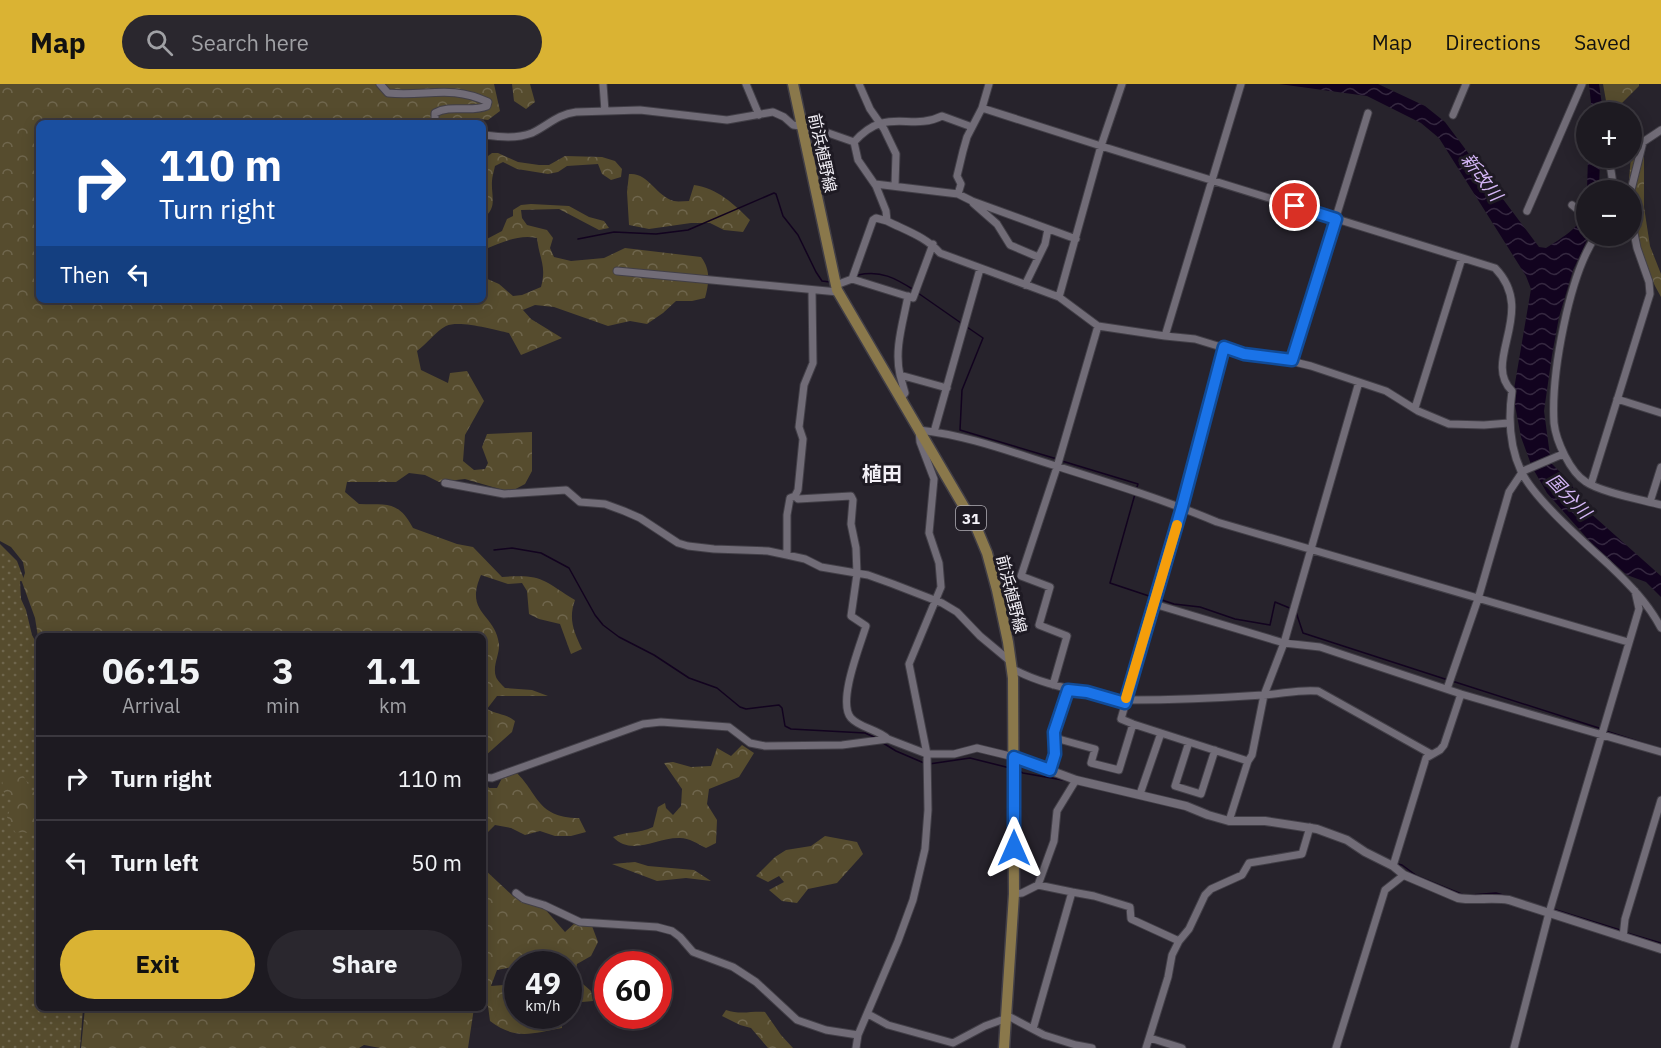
<!DOCTYPE html>
<meta charset="utf-8">
<style>
:root{--surface:#1d1a21;--page:#2a272e;--text:#f1f3f6;--muted:#a0a1a5;--line:#3b383f;--accent:#dab333}
body{margin:0;font-family:"IBM Plex Sans","Noto Sans JP",sans-serif;background:var(--page);color:var(--text);height:100vh;display:flex;flex-direction:column;font-size:22px;white-space:nowrap}
*{box-sizing:border-box;margin:0}
p{font-size:20px;color:var(--muted)}
.icon{flex:none;width:33px;height:33px;fill:none;stroke:currentColor;stroke-width:2;stroke-linecap:round;stroke-linejoin:round}
.map{position:relative;flex:1;overflow:hidden}
.side{position:absolute;left:36px;top:549px;width:450px;height:378px;display:flex;flex-direction:column;background:var(--surface);border-radius:9px;box-shadow:0 3px 15px #0003,0 0 0 2px var(--line)}
.side>*{flex:none}
.top-card{position:absolute;left:36px;top:36px;width:450px;height:183px;border-radius:9px;box-shadow:0 3px 15px #0003,0 0 0 2px var(--line);background:#1a4fa0;color:#fff;overflow:hidden}
.tools{position:absolute;left:1576px;top:18px;display:grid;gap:12px}
.tools a{display:grid;place-items:center;width:66px;height:66px;border-radius:50%;background:var(--surface);box-shadow:0 3px 15px #0003,0 0 0 2px var(--line);font-size:30px}
.speed{position:absolute;left:504px;top:867px;display:flex;gap:12px;font-size:30px;font-weight:700;text-align:center}
.speed>*{display:grid;place-content:center;width:78px;height:78px;border-radius:50%;background:var(--surface);box-shadow:0 3px 15px #0003,0 0 0 2px var(--line);line-height:1}
.speed small{font-size:15px;font-weight:400}
.speed .limit{border:9px solid #d22;background:#fff;color:#111}
.pin{position:absolute;display:grid;place-items:center;width:51px;height:51px;color:#fff;margin:-26px;border:3px solid #fff;border-radius:50%;box-shadow:0 2px 6px #0007}
.me{position:absolute;width:66px;margin:-33px;rotate:0deg;stroke-linejoin:round;filter:drop-shadow(0 0 4px #0008)}
.turn{display:flex;align-items:center;gap:21px;height:126px;padding:0 24px;font-size:27px}
.turn .icon{width:78px;height:78px;stroke-width:2.5}
.turn b{display:block;font-size:42px;line-height:51px}
.then{display:flex;align-items:center;height:57px;padding:0 24px;background:#0003;gap:12px;font-size:22px}
.eta{display:flex;justify-content:space-evenly;align-items:center;height:102px;text-align:center}
.eta b{font-size:36px;font-weight:700;line-height:42px}
.action{display:flex;gap:12px;margin-top:auto;padding:12px 24px}
.action a{flex:1;height:69px;border-radius:36px;background:var(--accent);color:#111;font-size:24px;font-weight:700;line-height:69px;text-align:center}
.action a+a{background:var(--page);color:var(--text)}
ul{padding:0;list-style:none}
li{display:flex;align-items:center;gap:18px;height:84px;padding:0 24px;border-top:2px solid var(--line)}
li div{flex:1}
li b{display:block;font-size:22px}
li em{font-style:normal}
header{display:flex;align-items:center;gap:36px;box-sizing:border-box;height:84px;padding:0 30px;background:var(--accent);color:#111}
header strong{font-size:28px}
nav{display:flex;gap:33px;margin-inline-start:auto;font-size:21px}
.search{width:420px;height:54px;background:var(--page);display:flex;align-items:center;gap:15px;box-sizing:border-box;padding:0 21px;border-radius:33px;color:var(--muted);font-size:22px}
.map>svg:first-child{display:block}
</style>
<header>
<strong>Map</strong>
<div class="search"><svg class="icon" aria-label="search" viewBox="0 0 24 24"><circle cx="10" cy="10" r="6"/><path d="M15 15l6 6"/></svg>Search here</div>
<nav><a>Map</a><a>Directions</a><a>Saved</a></nav>
</header>
<div class="map">
<svg width="1661" height="964" viewBox="0 0 1661 964">
<defs>
<pattern id="grass-dots" width="8" height="8" patternUnits="userSpaceOnUse" patternTransform="scale(1.5)"><rect width="8" height="8" fill="#564c2e"/><path d="M2 2h.1M6 6h.1" fill="none" stroke="#6f664d" stroke-width="1.8" stroke-linecap="round"/></pattern>
<pattern id="forest-crowns" width="20" height="18" patternUnits="userSpaceOnUse" patternTransform="scale(1.5)"><rect width="20" height="18" fill="#564c2e"/><path d="M2 6a3 3 0 1 1 6 0M12 15a3 3 0 1 1 6 0" fill="none" stroke="#6f664d"/></pattern>
<pattern id="water-waves" width="16" height="10" patternUnits="userSpaceOnUse" patternTransform="scale(1.5)"><rect width="16" height="10" fill="#12031f"/><path d="M0 5q4-4 8 0t8 0" fill="none" stroke="#352840"/></pattern>
</defs>
<rect width="100%" height="100%" fill="#27232c"/>
<path fill="url(#grass-dots)" d="M0 460 17 477 25 498 20 497 21 515 26 526 32 551 39 564V924H83L80 964H0Z"/>
<path fill="url(#forest-crowns)" d="M0 0H494L500 27 488 36 473 34 471 39H39V216H483V193L499 200 513 212 522 211 541 203C547 182 539 174 537 154 518 150 501 159 483 166V157L502 147 507 135 513 132V126L521 121 531 120 569 122 589 133 604 137 609 144 599 146 559 125 521 126 522 134 527 141 547 146 553 154 550 164 554 173 571 177 604 174 625 164 701 173C711 186 709 199 705 214L692 217H676L663 229 647 240 630 237 608 242 554 223 535 221 523 226 531 235 562 254 521 271 509 249C494 246 460 236 446 242 436 247 427 260 417 267L421 286 448 299 450 289 467 287 484 317 465 351 463 377 474 386 485 385 488 379 482 363 487 350 532 348V387L525 400 510 408 465 395 439 398 425 391 409 389 396 398H347L345 408 359 420C387 421 398 416 413 444L457 460 473 463 502 493C543 490 542 496 575 516 568 535 574 548 582 565L571 570 560 540 539 535 529 530 527 507 522 499 508 500 481 491C464 530 495 529 499 560 500 570 492 582 496 593 497 596 502 601 505 604L532 606 548 612H497L487 625C497 631 505 629 515 637L512 648 485 672H483V552H39V559L35 534 22 498 25 489 23 478 11 463 0 457Z
M512 0H530L535 18 526 25 514 17Z
M1603 0H1639V2L1620 21 1623 28H1608Z
M1632 43 1634 50 1641 49 1644 60V123L1650 162 1661 190V213C1642 180 1632 145 1632 106H1628L1633 51Z
M483 59 488 72 492 69H498L518 78 539 81H549L565 72 602 73 615 77 622 85 621 93 611 96 602 90 598 80 567 82 558 88 548 90 517 85 503 78 495 82C494 87 492 93 492 97 491 112 498 124 483 134Z
M629 90C648 88 656 112 674 117 678 118 684 117 689 117L694 101C717 104 734 120 750 136L743 148 724 146 710 139H691L649 145 629 141 627 108Z
M742 661 754 669 739 693 709 705 707 720 717 736 716 759 706 764C698 760 689 754 680 754 657 753 632 773 613 753 626 747 638 750 653 743L658 723 665 719 666 724 673 731 681 722 682 705 664 679 673 678 691 683 711 682 717 664 731 672Z
M511 684C539 706 534 734 579 734L586 748 571 752H555L540 747 525 751 511 744 495 741 483 753V695L489 704H497L502 694Z
M22 689 31 706 39 713V741L30 749 15 748 7 733 13 719 3 707 2 690Z
M825 752 857 758 863 770 837 799 808 805 797 819 782 817 769 806 784 798 779 792 768 798 756 792 775 773 786 766 811 762Z
M635 778 648 782 694 786 711 797 686 794 657 797 612 780Z
M483 784 513 812 544 824 565 848 577 837 592 842 598 858 591 872 577 880 575 893 591 907 593 917 582 918 569 911 568 880H518L517 885 512 883 497 886 491 902 517 900 518 932H562V944C533 949 516 957 490 937L488 922 483 919Z
M85 924H474L468 964H380L364 961 359 964H81Z
M726 926C740 931 751 927 765 928L781 951 793 964H768L751 944 740 941 722 932Z"/>
<path fill="url(#water-waves)" d="M1279 0H1378L1425 22 1445 38 1539 163 1546 164C1563 153 1586 141 1587 118V152H1589L1573 186 1559 233 1552 271 1544 327 1551 379 1569 397 1589 428 1661 492V513L1646 498 1627 491 1594 462 1547 409 1532 383 1521 353 1513 311 1531 205 1526 192 1439 54 1421 39 1367 12Z
M1589 0H1599L1603 28H1592Z
M1588 74H1600L1599 106H1587Z"/>
<g fill="none" stroke-linecap="round" stroke-linejoin="round">
<path stroke="#12031f" stroke-width="1.5" d="M578 155 614 148 656 150 688 146 774 109 776 110 783 132 798 151 816 188 822 197 830 198
M858 191C881 186 895 194 914 206
M918 209 961 239
M967 243 983 254 962 306 960 346 1057 375
M1062 377 1138 400 1136 406
M1135 410 1110 499 1152 513
M494 466 512 464 541 469 569 484 595 531 603 541 619 553 654 571 689 594 717 604 740 623 746 625 779 621 782 624 785 642 791 645 865 649 874 653
M1159 515 1174 520 1200 523 1235 535 1270 541 1275 518 1292 525
M1296 528 1303 549 1448 596
M1452 597 1602 645
M1606 647 1659 664
M883 659 896 667 924 679
M929 680 970 674 1010 684
M1017 686 1023 689 1068 697
M1235 741H1266
M1398 780 1402 781 1417 792 1464 811
M1471 811 1496 809 1548 824
M1553 825 1620 846
M1627 849 1661 859"/>
<g stroke="#423f47" stroke-width="9">
<path id="minor" d="M380 0 388 9C426 13 450 0 488 18L487 22C470 29 451 20 435 29V36L438 39
M603 0 605 27
M746 0 759 31
M859 0 870 25 884 45 896 70 895 101
M1122 0 1101 62 1059 213 1098 242 1165 252 1241 0
M982 24 1101 62 1495 184C1538 228 1481 277 1512 307 1508 335 1509 361 1521 387 1534 415 1585 459 1609 481 1629 500 1648 519 1661 544
M1453 31 1466 0
M483 51C500 53 516 55 532 49 547 42 558 30 576 28L640 26 727 36 773 28 784 33 793 41 814 44 854 58 858 76 876 102 886 127 887 137 876 134 873 136 852 195 836 201
M854 58C887 21 910 48 942 32L972 43
M1609 74 1614 106
M875 100 958 110 972 117 1076 155
M1631 106 1643 58 1661 46
M958 110 961 100 957 92 963 67 967 53 982 24 989 0
M973 119 997 140 1010 161 1038 173
M1572 121 1587 133
M1527 127 1582 0
M887 137C907 147 926 153 940 169L1059 213
M1596 152C1569 191 1551 290 1554 339 1556 357 1570 388 1586 398 1600 408 1643 416 1661 421
M617 187 838 208
M852 195 913 214 933 160
M1025 201 1045 160 1048 145
M1165 252 1195 255 1244 270 1274 273 1311 282 1386 307 1418 327 1449 340 1484 341 1509 339
M1292 276 1368 29
M900 291C894 265 903 239 908 212
M900 315 905 309 900 291 947 304
M1617 315 1661 329
M1415 324 1462 174
M934 348 980 185
M445 399 504 410 566 406 580 418 605 420 624 427 640 434 678 459 688 462 714 465 768 467 787 471 805 475 821 483 868 491 893 500 942 519 957 528 980 552 1010 577
M1591 400 1650 210 1649 198 1637 164 1632 139
M795 412 798 415 851 412 853 416 851 440 856 464 857 490 851 532 866 542C860 562 837 618 851 634 860 644 877 645 888 655
M1650 418 1661 383
M787 471V431L790 414 795 412 798 406 803 355 799 343 804 301 813 279 812 207
M1154 520 1182 423 1224 263
M1013 585C1048 604 1088 607 1125 619L1129 616C1174 616 1219 614 1263 611 1282 610 1300 605 1318 607L1431 670
M1053 601 1067 552 1039 541 1050 503 1021 492 1057 383 1098 242
M1447 605 1478 515 1509 408 1523 387 1563 370
M1055 654 1058 632 1068 606
M1189 658 1175 702 1201 710 1215 666
M1248 677 1133 640 1121 635 1154 520 1284 559 1320 563 1461 610 1661 668
M1050 685 1055 670V654L1095 665 1091 679 1119 686 1133 640
M483 693 492 694 643 640 661 638 729 643 750 659 765 662 842 661 888 655 927 670H954L977 664 1014 673
M1140 710 1161 649
M1229 737 1248 677 1252 671 1264 611 1284 559 1359 298
M1393 782 1426 674 1440 666 1444 661 1461 610
M1038 801 1054 757 1057 727 1076 696
M516 809 524 815 544 821 580 838 657 843 672 847 680 853 693 868 733 883 756 898 797 936 826 946 858 951
M1014 810 1022 809 1038 801 1072 808
M1623 853 1625 835 1661 716
M868 930 888 941 953 959 985 942 1010 933 1044 951 1076 961 1092 964
M1033 945 1072 808 1094 812 1130 823 1131 835 1179 857
M1150 954 1182 964
M856 964 858 951 898 857 913 816 925 765 928 726 927 670 909 580 941 503 939 479 929 449 934 395 920 358 919 346C966 351 1011 368 1056 382 1110 399 1165 416 1217 438L1628 558
M1146 964 1168 893 1172 871 1179 857 1189 845 1205 811 1211 805 1242 791 1249 779 1302 770 1310 743
M1336 964 1385 806 1404 791
M1514 964 1549 829 1639 525 1635 507"/>
</g>
<g stroke="#423f47" stroke-width="10">
<path id="tertiary" d="M1014 673 1076 696 1186 722 1208 731 1229 737H1265L1317 745 1347 756 1365 768 1393 782 1404 791 1458 814C1475 817 1492 813 1509 816L1661 865"/>
</g>
<g stroke="#423f47" stroke-width="13">
<path id="primary" d="M793 0 837 206 977 445 987 469 997 506 1008 558 1013 594 1014 810 1004 964"/>
</g>
<use href="#minor" stroke="#716c77" stroke-width="7"/>
<use href="#tertiary" stroke="#716c77" stroke-width="8"/>
<use href="#primary" stroke="#8a784b" stroke-width="10"/>
</g>
<g fill="none" stroke-linecap="round" stroke-linejoin="round">
<g stroke="#114b97" stroke-width="15">
<path id="route" d="M1014 764V673L1050 686 1055 670 1054 648 1068 606 1087 608 1125 619 1182 423 1224 263 1244 270 1292 276 1336 135 1295 122"/>
</g>
<use href="#route" stroke="#1a73e8" stroke-width="10"/>
<path stroke="#f59e0b" stroke-width="10" d="M1126 614 1177 441"/>
</g>
<g text-anchor="middle" dominant-baseline="central" stroke-width="6" stroke-linejoin="round" paint-order="stroke">
<rect fill="#1e1a23" stroke="#b3b0b7" stroke-width="1.5" x="956" y="422" width="30" height="24" rx="4.5"/>
<g font-size="15" font-weight="bold" fill="#f3f0f7">
<text x="971" y="434">31</text>
</g>
<g font-size="16" fill="#f3f0f7" stroke="#1e1a23">
<text transform="translate(823 69) rotate(78)">前浜植野線</text>
<text transform="translate(1012 510) rotate(76)">前浜植野線</text>
</g>
<g font-size="18" font-style="italic" fill="#d4b6f6" stroke="#1e1a23">
<text transform="translate(1482 93) rotate(53)">新改川</text>
<text transform="translate(1569 412) rotate(46)">国分川</text>
</g>
<g font-size="20" font-weight="bold" fill="#f3f0f7" stroke="#1e1a23">
<text x="882" y="389">植田</text>
</g>
</g>
</svg>
<div class="tools">
<a>+</a>
<a>−</a>
</div>
<div class="speed"><div>49<small>km/h</small></div><div class="limit">60</div></div>
<div class="pin" style="left:1295px;top:122px;background:#d93025"><svg class="icon" aria-label="arrive" viewBox="0 0 24 24"><path d="M6 21V4h12l-3 4 3 4H6"/></svg></div>
<svg class="me" style="left:1014px;top:764px" viewBox="-20 -20 40 40"><path d="M0-17L14 15 0 8-14 15z" fill="#1a73e8" stroke="#fff" stroke-width="4"/></svg>
<div class="top-card">
<div class="turn"><svg class="icon" aria-label="right" viewBox="0 0 24 24"><path d="M7 20v-9h11M14 6l5 5-5 5"/></svg><div><b>110 m</b>Turn right</div></div>
<div class="then">Then<svg class="icon" aria-label="left" viewBox="0 0 24 24"><path d="M17 20v-9H6M10 6l-5 5 5 5"/></svg></div>
</div>
<section class="side">
<div class="eta">
<div><b>06:15</b><p>Arrival</p></div>
<div><b>3</b><p>min</p></div>
<div><b>1.1</b><p>km</p></div>
</div>
<ul>
<li><svg class="icon" aria-label="right" viewBox="0 0 24 24"><path d="M7 20v-9h11M14 6l5 5-5 5"/></svg><div><b>Turn right</b></div><em>110 m</em></li>
<li><svg class="icon" aria-label="left" viewBox="0 0 24 24"><path d="M17 20v-9H6M10 6l-5 5 5 5"/></svg><div><b>Turn left</b></div><em>50 m</em></li>
</ul>
<div class="action"><a>Exit</a><a>Share</a></div>
</section>
</div>
